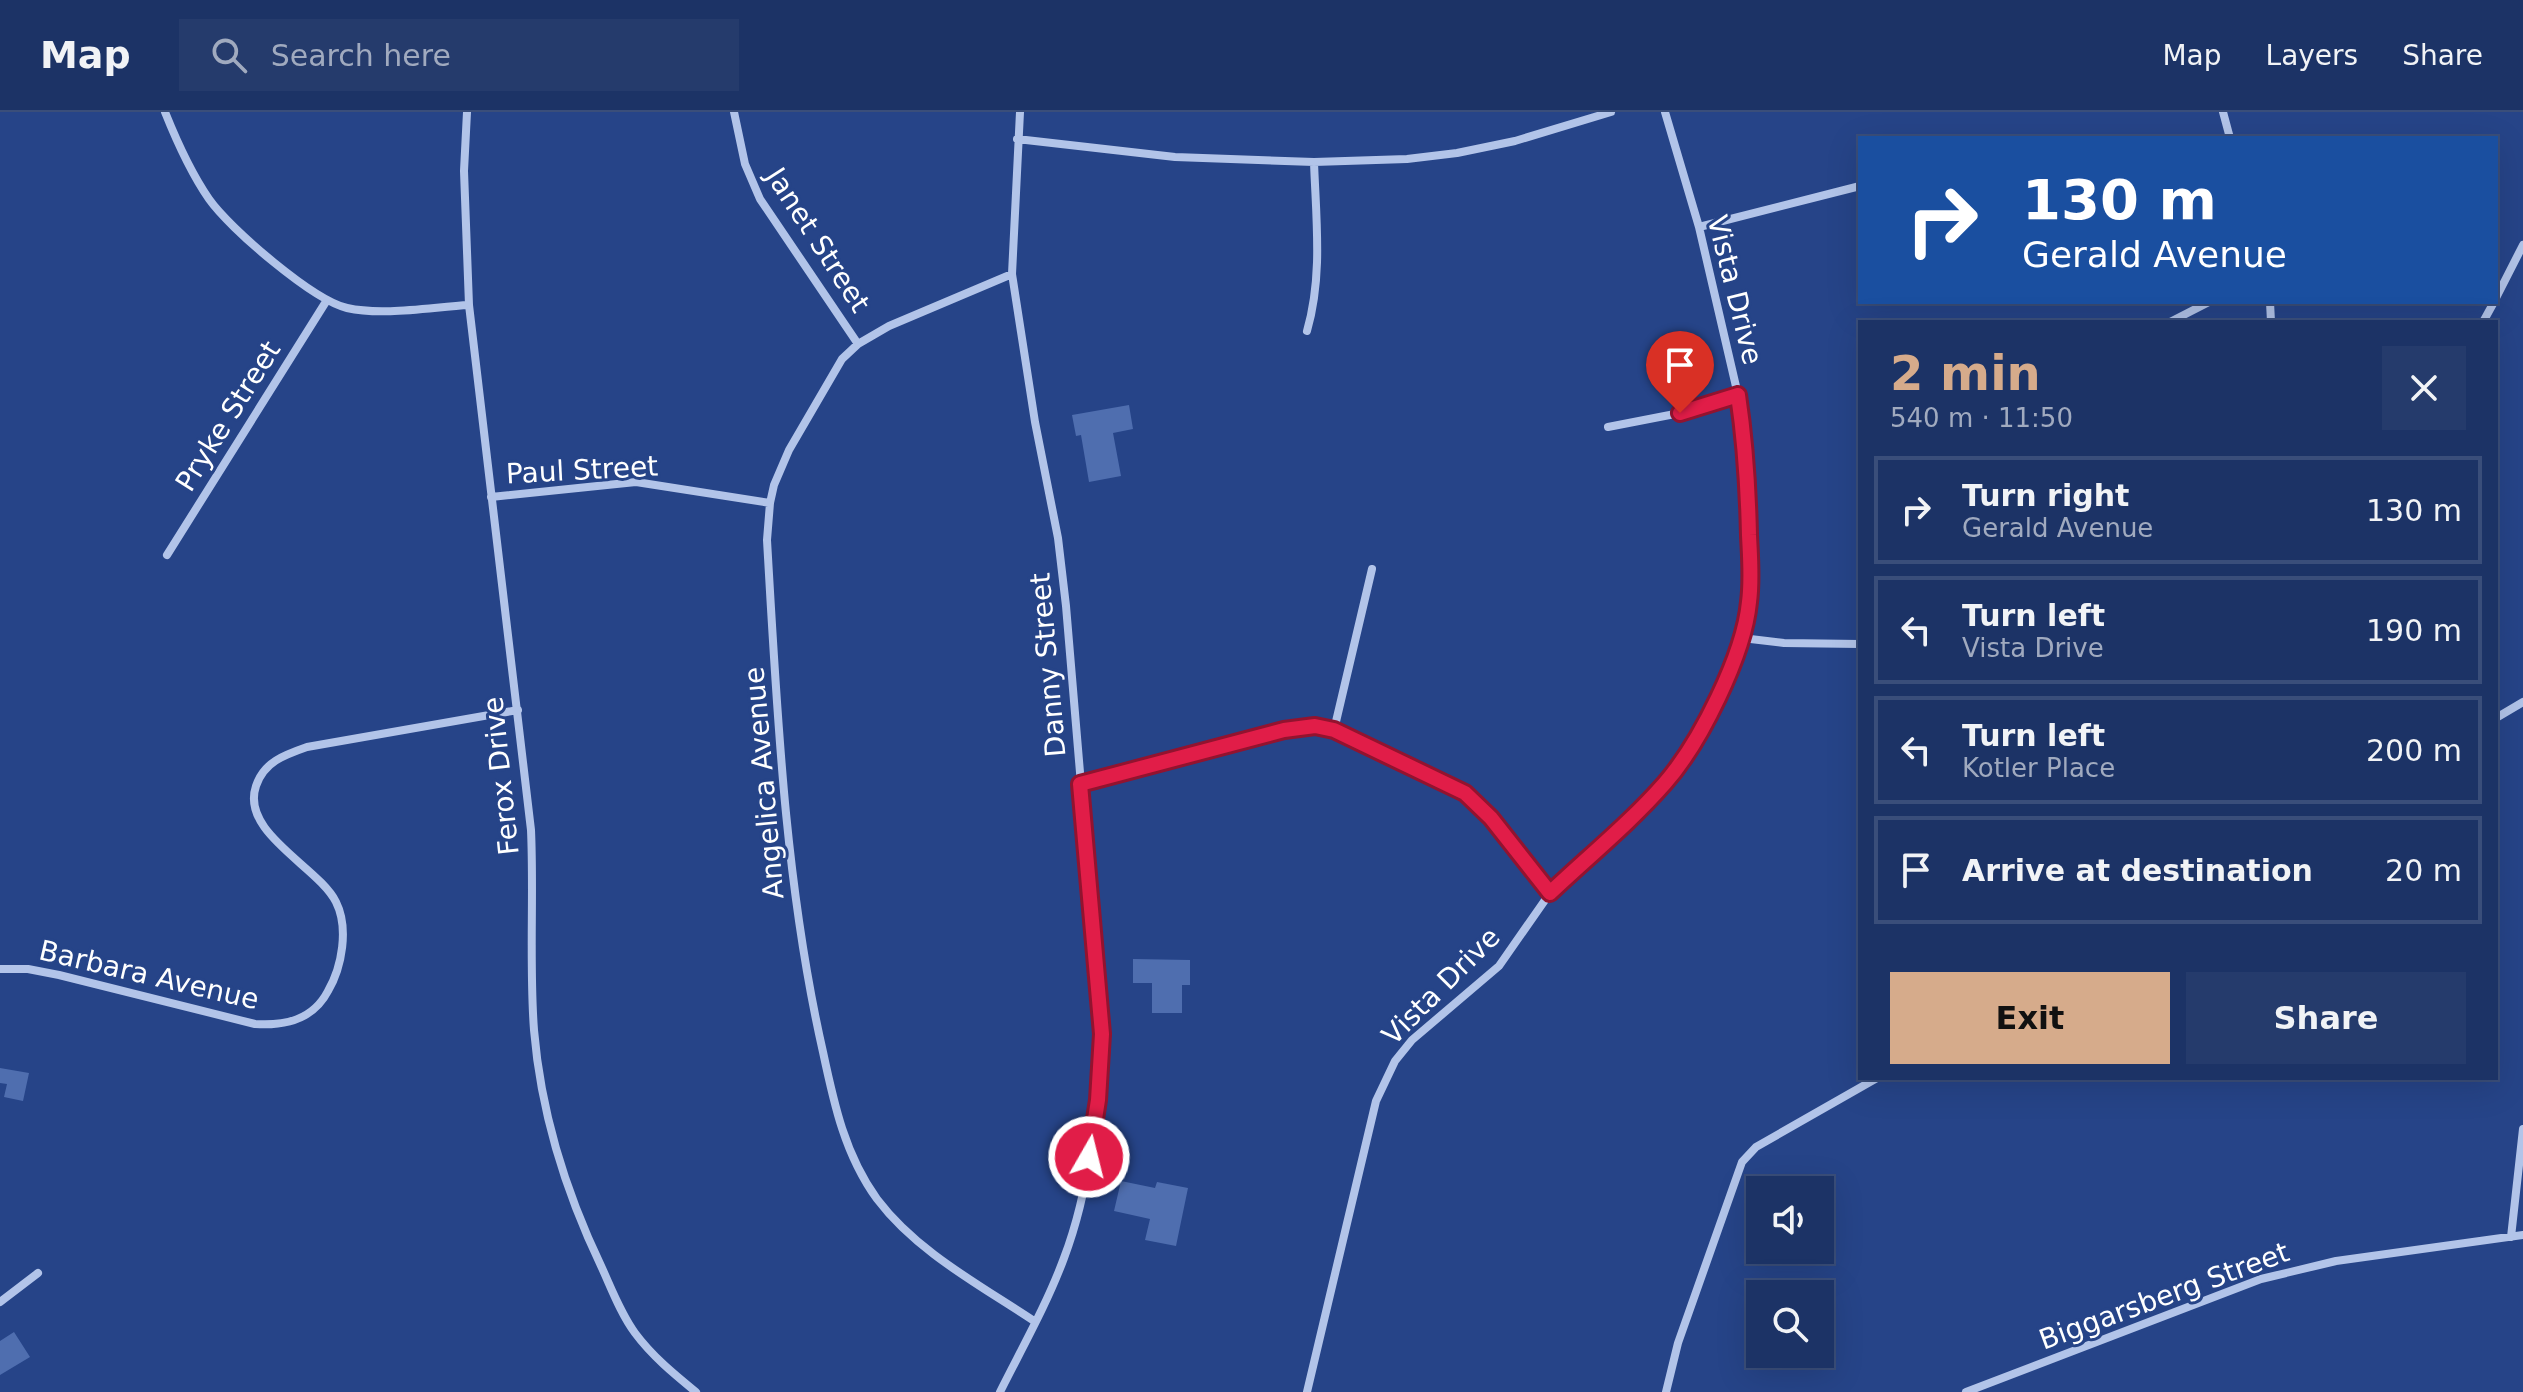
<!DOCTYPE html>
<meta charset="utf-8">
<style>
:root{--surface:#1c3366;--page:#253b6c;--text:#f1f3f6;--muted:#a0aabf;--line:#3a4e7a;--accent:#d6ab8b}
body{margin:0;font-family:"DejaVu Sans",sans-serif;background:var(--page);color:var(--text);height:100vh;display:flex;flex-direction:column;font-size:30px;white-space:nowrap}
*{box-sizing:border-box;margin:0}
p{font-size:26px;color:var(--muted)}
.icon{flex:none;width:44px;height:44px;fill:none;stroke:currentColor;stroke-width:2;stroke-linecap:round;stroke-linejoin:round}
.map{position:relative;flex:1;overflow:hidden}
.sheet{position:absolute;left:1858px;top:208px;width:640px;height:760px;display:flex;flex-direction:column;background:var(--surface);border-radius:0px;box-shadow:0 8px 32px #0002,0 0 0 2px var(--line)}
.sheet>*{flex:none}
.top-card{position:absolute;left:1858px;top:24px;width:640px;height:168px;border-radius:0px;box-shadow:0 8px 32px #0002,0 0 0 2px var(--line);background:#1a4fa0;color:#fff;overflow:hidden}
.tools{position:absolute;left:1746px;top:1064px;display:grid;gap:16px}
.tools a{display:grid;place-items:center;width:88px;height:88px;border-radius:0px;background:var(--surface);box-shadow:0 8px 32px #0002,0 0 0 2px var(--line);font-size:40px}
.pin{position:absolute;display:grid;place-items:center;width:68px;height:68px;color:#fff;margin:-82px -34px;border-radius:50% 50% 50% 0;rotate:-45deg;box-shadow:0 0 8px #0007}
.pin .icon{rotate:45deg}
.me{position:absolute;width:88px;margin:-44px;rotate:8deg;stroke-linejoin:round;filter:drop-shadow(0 0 6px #0008)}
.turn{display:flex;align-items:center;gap:28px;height:168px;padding:0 32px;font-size:36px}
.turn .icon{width:104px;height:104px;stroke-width:2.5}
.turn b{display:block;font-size:56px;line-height:68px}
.round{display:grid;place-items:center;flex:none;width:84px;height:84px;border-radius:0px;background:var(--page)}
.overview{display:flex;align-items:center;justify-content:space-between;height:136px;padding:0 32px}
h1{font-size:48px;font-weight:800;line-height:60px;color:var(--accent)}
.primary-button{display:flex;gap:16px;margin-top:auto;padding:16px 32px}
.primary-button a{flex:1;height:92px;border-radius:0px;background:var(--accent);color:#111;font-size:32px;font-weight:800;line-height:92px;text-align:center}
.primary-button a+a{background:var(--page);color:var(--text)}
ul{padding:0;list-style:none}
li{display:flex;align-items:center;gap:24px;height:108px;margin:0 16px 12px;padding:0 16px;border:4px solid var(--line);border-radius:0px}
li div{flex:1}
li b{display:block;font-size:30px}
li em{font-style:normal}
header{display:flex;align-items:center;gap:48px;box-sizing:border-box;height:112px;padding:0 40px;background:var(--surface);border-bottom:2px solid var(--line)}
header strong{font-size:38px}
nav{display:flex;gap:44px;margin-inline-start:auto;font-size:28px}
.search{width:560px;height:72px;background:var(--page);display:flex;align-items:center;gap:20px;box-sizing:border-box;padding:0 28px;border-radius:0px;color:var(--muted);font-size:30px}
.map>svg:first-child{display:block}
</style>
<header>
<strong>Map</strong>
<div class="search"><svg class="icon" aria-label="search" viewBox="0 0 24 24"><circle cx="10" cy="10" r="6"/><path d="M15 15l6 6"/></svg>Search here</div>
<nav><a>Map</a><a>Layers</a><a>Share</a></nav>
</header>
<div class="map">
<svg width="2523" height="1280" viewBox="0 0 2523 1280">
<rect width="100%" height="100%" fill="#264488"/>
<path fill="#4f6eaf" d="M1129 293 1133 317 1113 321 1121 364 1089 370 1081 323 1076 324 1072 303Z
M1133 847 1190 848V873H1182V901H1152V871H1133Z
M0 956 29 961 23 989 4 985 7 972 0 971Z
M1121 1069 1155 1076 1157 1070 1188 1076 1176 1134 1145 1128 1150 1107 1114 1099Z
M14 1220 30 1245 0 1263V1229Z"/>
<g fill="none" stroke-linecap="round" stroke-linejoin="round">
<path stroke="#b2c4e9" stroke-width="8" d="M165 0C177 30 191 61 209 87 230 117 313 188 347 196 383 204 432 195 469 193
M467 0 464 59 469 193 531 718C534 785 529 852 534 918 541 1002 566 1081 602 1156 612 1178 621 1202 635 1221 652 1244 674 1262 696 1280
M734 0 745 52 760 87 858 232
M2223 0 2230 26
M1017 27 1175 45 1314 50 1407 47 1457 41 1515 29 1611 0
M1699 115 1860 74
M1012 162 889 214 858 232 842 247 789 338 774 373 770 391 767 428C777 599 785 773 823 940 834 992 845 1043 877 1087 917 1140 980 1173 1034 1209
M2496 186 2523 133
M2270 190 2271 210
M2170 210 2209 190
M2483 210 2494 190
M1307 219C1323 164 1316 107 1314 50
M1608 315 1680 301 1738 283
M491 385 636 370 770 391
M167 443 327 188
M1742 526 1784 531 1860 532
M2496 606 2523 590
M1334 618 1372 457
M1080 672 1284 618 1315 614 1334 618 1465 681 1491 706 1550 781
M0 857H28L59 863 255 912C285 914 313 908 328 879 342 855 349 816 336 790 319 755 240 721 256 674 264 650 284 643 307 635L518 598
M2511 1125 2523 1017
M0 1190 38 1161
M1000 1280C1022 1236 1047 1192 1064 1146 1091 1075 1097 997 1102 922L1066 494 1058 426 1035 310 1012 162 1020 0
M1307 1280 1376 989 1395 949 1412 928 1499 854 1550 781 1665 671 1690 637 1715 589 1742 526 1750 490 1746 333 1738 283 1699 115 1665 0
M1666 1280 1678 1231 1742 1050 1756 1035 1877 966
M1966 1280 2261 1167 2336 1149 2523 1123"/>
</g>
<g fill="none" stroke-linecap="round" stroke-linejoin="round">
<g stroke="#92132f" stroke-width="20">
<path id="route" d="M1089 1045 1098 988 1102 922 1080 672 1284 618 1315 614 1334 618 1465 681 1491 706 1550 781C1588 745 1630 711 1665 671 1700 631 1744 543 1749 490 1752 468 1750 445 1749 423 1748 376 1745 330 1738 283L1680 301"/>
</g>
<use href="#route" stroke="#e11d48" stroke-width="14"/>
</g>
<g text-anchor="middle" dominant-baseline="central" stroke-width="6" stroke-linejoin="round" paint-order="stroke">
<g font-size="28" fill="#fff" stroke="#264488">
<text transform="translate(818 128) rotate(57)">Janet Street</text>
<text transform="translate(1735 178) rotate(76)">Vista Drive</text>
<text transform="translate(228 304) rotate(-58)">Pryke Street</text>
<text transform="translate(582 358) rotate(-3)">Paul Street</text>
<text transform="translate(1048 553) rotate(-95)">Danny Street</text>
<text transform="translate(501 664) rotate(-96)">Ferox Drive</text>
<text transform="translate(764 671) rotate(-95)">Angelica Avenue</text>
<text transform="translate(149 863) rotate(13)">Barbara Avenue</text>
<text transform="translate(1441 874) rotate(-45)">Vista Drive</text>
<text transform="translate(2164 1184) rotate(-20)">Biggarsberg Street</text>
</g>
</g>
</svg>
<div class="tools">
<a><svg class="icon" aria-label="sound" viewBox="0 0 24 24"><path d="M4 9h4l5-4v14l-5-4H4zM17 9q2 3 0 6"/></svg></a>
<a><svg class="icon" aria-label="search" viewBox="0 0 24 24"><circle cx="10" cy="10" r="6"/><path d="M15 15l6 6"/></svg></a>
</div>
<div class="pin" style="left:1680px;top:301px;background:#d93025"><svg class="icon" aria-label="arrive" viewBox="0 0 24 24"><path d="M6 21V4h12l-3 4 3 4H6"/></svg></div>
<svg class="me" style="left:1089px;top:1045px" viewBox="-20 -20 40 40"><circle r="17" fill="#e11d48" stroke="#fff" stroke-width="3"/><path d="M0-11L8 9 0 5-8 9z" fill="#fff"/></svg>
<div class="top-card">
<div class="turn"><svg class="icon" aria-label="right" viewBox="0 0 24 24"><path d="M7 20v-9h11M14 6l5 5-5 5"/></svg><div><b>130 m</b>Gerald Avenue</div></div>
</div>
<section class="sheet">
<div class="overview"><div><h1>2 min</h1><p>540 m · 11:50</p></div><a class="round"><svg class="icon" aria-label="close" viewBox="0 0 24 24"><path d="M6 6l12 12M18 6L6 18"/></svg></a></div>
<ul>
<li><svg class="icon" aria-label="right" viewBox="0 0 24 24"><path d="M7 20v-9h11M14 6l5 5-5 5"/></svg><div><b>Turn right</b><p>Gerald Avenue</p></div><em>130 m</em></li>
<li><svg class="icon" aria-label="left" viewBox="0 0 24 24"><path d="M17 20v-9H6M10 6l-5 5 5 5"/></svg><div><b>Turn left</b><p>Vista Drive</p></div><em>190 m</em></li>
<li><svg class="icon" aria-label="left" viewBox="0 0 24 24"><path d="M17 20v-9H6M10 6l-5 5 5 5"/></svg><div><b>Turn left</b><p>Kotler Place</p></div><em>200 m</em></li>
<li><svg class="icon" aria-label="arrive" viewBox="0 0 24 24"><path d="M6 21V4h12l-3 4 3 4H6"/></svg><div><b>Arrive at destination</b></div><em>20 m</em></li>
</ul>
<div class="primary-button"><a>Exit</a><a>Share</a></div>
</section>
</div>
